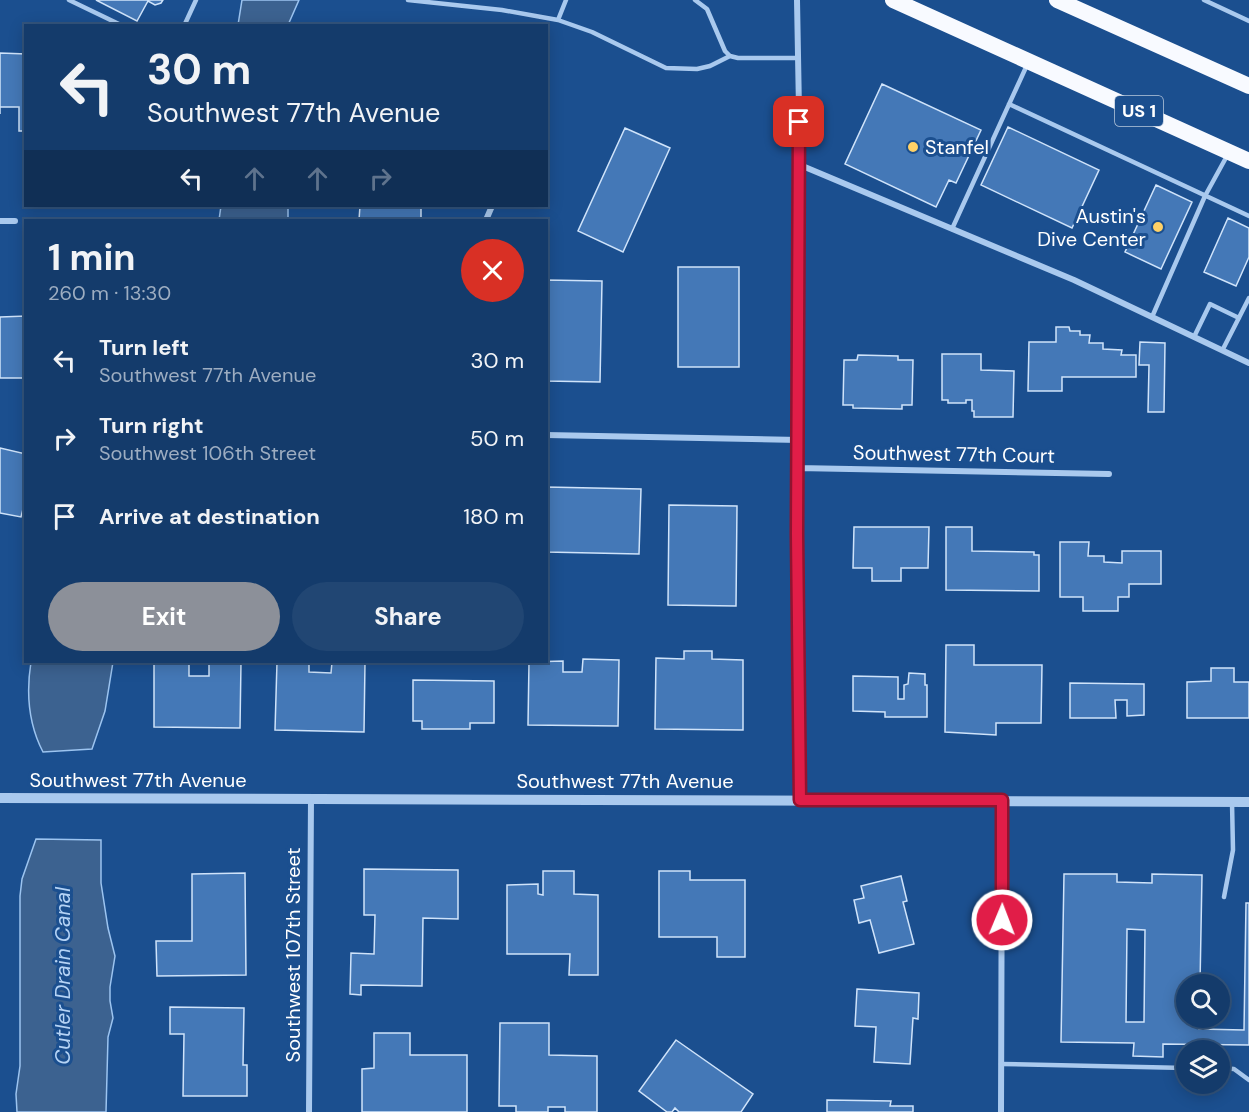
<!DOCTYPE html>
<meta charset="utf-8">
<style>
:root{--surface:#143b6b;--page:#214673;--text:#f1f3f6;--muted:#9dadc1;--line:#33557e;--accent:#8c9099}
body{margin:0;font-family:"DM Sans",sans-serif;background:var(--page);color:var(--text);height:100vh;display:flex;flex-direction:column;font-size:22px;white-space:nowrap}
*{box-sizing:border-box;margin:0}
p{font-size:20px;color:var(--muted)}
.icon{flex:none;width:33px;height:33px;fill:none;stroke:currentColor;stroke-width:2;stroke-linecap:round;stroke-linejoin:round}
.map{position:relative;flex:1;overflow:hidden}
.details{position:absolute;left:24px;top:219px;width:524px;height:444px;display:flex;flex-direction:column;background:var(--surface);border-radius:0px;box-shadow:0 3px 15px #0003,0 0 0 2px var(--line)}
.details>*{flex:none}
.hud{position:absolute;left:24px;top:24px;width:524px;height:183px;border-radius:0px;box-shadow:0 3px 15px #0003,0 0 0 2px var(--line);background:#143b6b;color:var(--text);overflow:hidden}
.controls{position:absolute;left:1176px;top:974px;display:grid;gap:12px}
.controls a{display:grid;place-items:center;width:54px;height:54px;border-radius:50%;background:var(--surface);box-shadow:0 3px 15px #0003,0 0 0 2px var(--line);font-size:30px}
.pin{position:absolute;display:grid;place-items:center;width:51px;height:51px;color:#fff;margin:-26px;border-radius:12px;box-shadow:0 3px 9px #0006}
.me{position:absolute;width:66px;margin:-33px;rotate:1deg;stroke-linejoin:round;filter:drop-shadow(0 0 4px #0008)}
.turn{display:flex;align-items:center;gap:21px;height:126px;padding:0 24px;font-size:27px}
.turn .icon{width:78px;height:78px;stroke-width:2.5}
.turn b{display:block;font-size:42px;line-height:51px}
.lanes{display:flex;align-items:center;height:57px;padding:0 24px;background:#0003;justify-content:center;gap:30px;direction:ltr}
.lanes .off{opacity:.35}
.round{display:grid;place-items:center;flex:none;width:63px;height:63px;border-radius:32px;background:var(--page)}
.overview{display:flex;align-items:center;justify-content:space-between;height:102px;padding:0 24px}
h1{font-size:36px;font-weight:700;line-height:45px}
.button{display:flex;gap:12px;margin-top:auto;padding:12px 24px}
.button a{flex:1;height:69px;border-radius:36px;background:var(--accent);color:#fff;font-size:24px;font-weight:700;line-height:69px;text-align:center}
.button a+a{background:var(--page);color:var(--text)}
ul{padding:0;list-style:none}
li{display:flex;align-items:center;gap:18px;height:78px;padding:0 24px}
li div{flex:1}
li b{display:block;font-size:22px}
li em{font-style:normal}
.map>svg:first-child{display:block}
</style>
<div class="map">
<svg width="1249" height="1112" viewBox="0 0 1249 1112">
<rect width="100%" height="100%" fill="#1b4f8f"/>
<path fill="#3c6290" stroke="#9cc4f0" stroke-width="1.5" d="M242 0H299L288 25H238Z
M221 206H288V220H219Z
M31 662H113L105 711 92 749 43 752C28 723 26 693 31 662Z
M36 839 101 840V883L108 928 115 956 110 987V1001L113 1018 108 1037 106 1112H17L16 1094 20 1066V896L22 879Z"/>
<path fill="#4478b7" stroke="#cfe3fa" stroke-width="1.5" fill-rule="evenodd" d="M96 0H163L161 3 155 5 148 1 137 21Z
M0 53 26 54V131H19V107H0V114Z
M882 84 981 130 956 183 949 180 936 207 845 164Z
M1008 127 1099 170 1072 228 981 185Z
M625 128 670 148 623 252 578 231Z
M1156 185 1192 202 1161 269 1125 252Z
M360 206H421V220H359Z
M1228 218 1249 228V257L1236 286 1204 272Z
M678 267H739V367H678Z
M546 280 602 281 600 382 546 381Z
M26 316V378H0V317Z
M1056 327H1069L1070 331H1080V335H1090L1089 343H1103V349L1122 350 1121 355H1136V377H1062V391H1028L1029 342H1056Z
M1140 342 1165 343 1164 412H1148L1149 365H1139Z
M942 354H981V370L1014 371 1013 417H974V411H972V400H966V403H948V400H942Z
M858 355 898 356V360H913L912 405H902V409L853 408V405H843L844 360H857Z
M0 448 26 454V497L21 517 0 513Z
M546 487 641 489 639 554 546 552Z
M669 505 737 506 736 606 668 605Z
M854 527H929L928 568H901V581H872V568H853Z
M946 527H972V551L1034 552V555H1039V591L946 590Z
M1060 542H1089L1088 556H1104V562L1122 563V551H1161V584H1129V597H1118V611H1083V597H1060Z
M946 645H974V665H1042L1041 723H996V735L945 732Z
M684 651H712V659L743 660V730L655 729 656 658 684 659Z
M583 659 619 660 618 726 528 725 529 662 563 661V672H582Z
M154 662H189V676H209V662H241L240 728 154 727Z
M277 662H309V672L331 673 332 662H365L364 732 275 730Z
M1211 668H1234V682H1249V718H1187V682L1211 681Z
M909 673 925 674V685H927V717H885V712L853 711V676L898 677V699H904V685L908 684Z
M413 680 494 681V723H470V729H422V721H413Z
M1070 683 1144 684V715L1127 716V700H1115L1116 718H1070Z
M364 869 458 870V919L423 918 422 986 361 985V995L350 994 351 953 374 954 375 915H364Z
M543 871H574V894L598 895V975H569L570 954H507V885L538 884V894L543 895Z
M659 871H690V880H745V957H717V937H659Z
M245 873 246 975 157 976 156 941H192V874Z
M1064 874H1117V882L1152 883V874L1202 875 1200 984H1186V1017H1200L1199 1029 1244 1030 1246 903H1249V1045L1163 1044V1057L1133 1056 1134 1043 1061 1042ZM1127 929 1145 930 1144 1022H1126Z
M901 876 907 901 903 902 914 944 879 953 870 920 859 923 854 900 864 898 861 886Z
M857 989 919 993 918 1019 913 1018 910 1064 874 1062 876 1027 855 1026Z
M170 1007 244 1008 243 1065H247V1096H183L184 1034H170Z
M500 1023H549V1055L597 1056V1112H565V1107H548V1112H516V1106H499Z
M374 1033H410V1055H467V1112H362V1069L374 1068Z
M676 1040 753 1094 741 1112H679L675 1108 672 1112H667L639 1091Z
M827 1100 891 1101 890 1106H913V1112H827Z"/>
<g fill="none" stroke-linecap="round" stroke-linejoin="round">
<path stroke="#a9c9ee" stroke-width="4.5" d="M69 0 123 26
M408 0 502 10 558 20
M566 0 558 20 592 32 666 68 697 69 710 66 730 56
M695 0 707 9 725 51 730 56 738 58H798
M1204 0 1249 21
M184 26 196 0
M1009 104 1249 216
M952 229 1027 65
M1152 317 1205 196 1228 154
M1194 337 1210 304 1239 318
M1223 349 1249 298
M1224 897 1233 850 1232 802
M1001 1064 1186 1068
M1220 1068 1234 1069 1249 1080"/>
<path stroke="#a9c9ee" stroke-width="6" d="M797 0 800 165 797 534 800 799
M800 165 1074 280 1249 363
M486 220 492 206
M0 221H15
M546 435 799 440
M798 468 1109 474
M309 1112 311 798
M1001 1112 1002 801"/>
<path stroke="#a9c9ee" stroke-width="10" d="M0 798 1249 802"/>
<path stroke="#f8faff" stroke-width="16" d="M893 0 1249 161
M1057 0 1249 86"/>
</g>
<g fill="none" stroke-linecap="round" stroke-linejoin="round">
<g stroke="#92132f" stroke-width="15">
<path id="route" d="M799 122 797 534 800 800H1002V920"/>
</g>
<use href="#route" stroke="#e11d48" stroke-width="10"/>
</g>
<g fill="#ffd166" stroke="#1b4f8f" stroke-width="2">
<circle cx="913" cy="147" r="6"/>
<circle cx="1158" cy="227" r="6"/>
</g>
<g text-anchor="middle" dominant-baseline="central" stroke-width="6" stroke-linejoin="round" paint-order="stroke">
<rect fill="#1b4f8f" stroke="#bbcadd" stroke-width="1.5" x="1115" y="96" width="48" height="30" rx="4.5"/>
<g font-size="18" font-weight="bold" fill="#fff">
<text x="1139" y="111">US 1</text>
</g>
<g font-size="20" fill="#fff" stroke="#1b4f8f" text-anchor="start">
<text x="925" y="147">Stanfel</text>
<text x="1146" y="216" text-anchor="end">Austin's<tspan x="1146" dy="23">Dive Center</tspan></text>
</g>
<g font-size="20" fill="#fff" stroke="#1b4f8f">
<text transform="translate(954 454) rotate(1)">Southwest 77th Court</text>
<text x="138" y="780">Southwest 77th Avenue</text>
<text x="625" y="781">Southwest 77th Avenue</text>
<text transform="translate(293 955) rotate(-90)">Southwest 107th Street</text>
</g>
<g font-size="21" font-style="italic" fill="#b5d3f5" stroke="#1b4f8f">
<text transform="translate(63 976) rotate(-90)">Cutler Drain Canal</text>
</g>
</g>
</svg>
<div class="controls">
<a><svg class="icon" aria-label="search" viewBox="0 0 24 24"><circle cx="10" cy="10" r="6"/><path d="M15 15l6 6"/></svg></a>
<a><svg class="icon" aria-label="layers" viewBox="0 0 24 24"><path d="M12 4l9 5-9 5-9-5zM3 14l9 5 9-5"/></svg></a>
</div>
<div class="pin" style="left:799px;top:122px;background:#d93025"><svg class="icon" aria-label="arrive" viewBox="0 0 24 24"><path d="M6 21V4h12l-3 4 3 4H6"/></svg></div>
<svg class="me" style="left:1002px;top:920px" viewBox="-20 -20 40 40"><circle r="17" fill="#e11d48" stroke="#fff" stroke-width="3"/><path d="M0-11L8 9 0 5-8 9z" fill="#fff"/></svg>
<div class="hud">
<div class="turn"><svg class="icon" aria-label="left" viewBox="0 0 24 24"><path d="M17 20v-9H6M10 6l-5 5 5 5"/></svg><div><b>30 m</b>Southwest 77th Avenue</div></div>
<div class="lanes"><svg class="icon" aria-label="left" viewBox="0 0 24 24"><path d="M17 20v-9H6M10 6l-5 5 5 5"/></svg><svg class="icon off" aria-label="ahead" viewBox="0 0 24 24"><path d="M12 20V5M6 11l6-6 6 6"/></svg><svg class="icon off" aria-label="ahead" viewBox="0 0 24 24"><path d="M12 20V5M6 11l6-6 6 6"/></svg><svg class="icon off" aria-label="right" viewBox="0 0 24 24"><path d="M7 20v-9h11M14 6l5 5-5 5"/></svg></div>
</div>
<section class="details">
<div class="overview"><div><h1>1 min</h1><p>260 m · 13:30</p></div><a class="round" style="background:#d93025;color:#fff"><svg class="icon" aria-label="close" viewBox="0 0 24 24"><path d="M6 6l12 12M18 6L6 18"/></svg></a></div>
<ul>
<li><svg class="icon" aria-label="left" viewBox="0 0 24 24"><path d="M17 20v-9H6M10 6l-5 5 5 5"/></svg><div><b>Turn left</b><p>Southwest 77th Avenue</p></div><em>30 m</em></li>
<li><svg class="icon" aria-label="right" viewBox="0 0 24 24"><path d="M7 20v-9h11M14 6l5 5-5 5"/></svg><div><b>Turn right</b><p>Southwest 106th Street</p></div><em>50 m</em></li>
<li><svg class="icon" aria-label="arrive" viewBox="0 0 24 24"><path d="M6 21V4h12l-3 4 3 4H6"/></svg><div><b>Arrive at destination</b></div><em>180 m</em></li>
</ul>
<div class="button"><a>Exit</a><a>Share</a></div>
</section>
</div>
